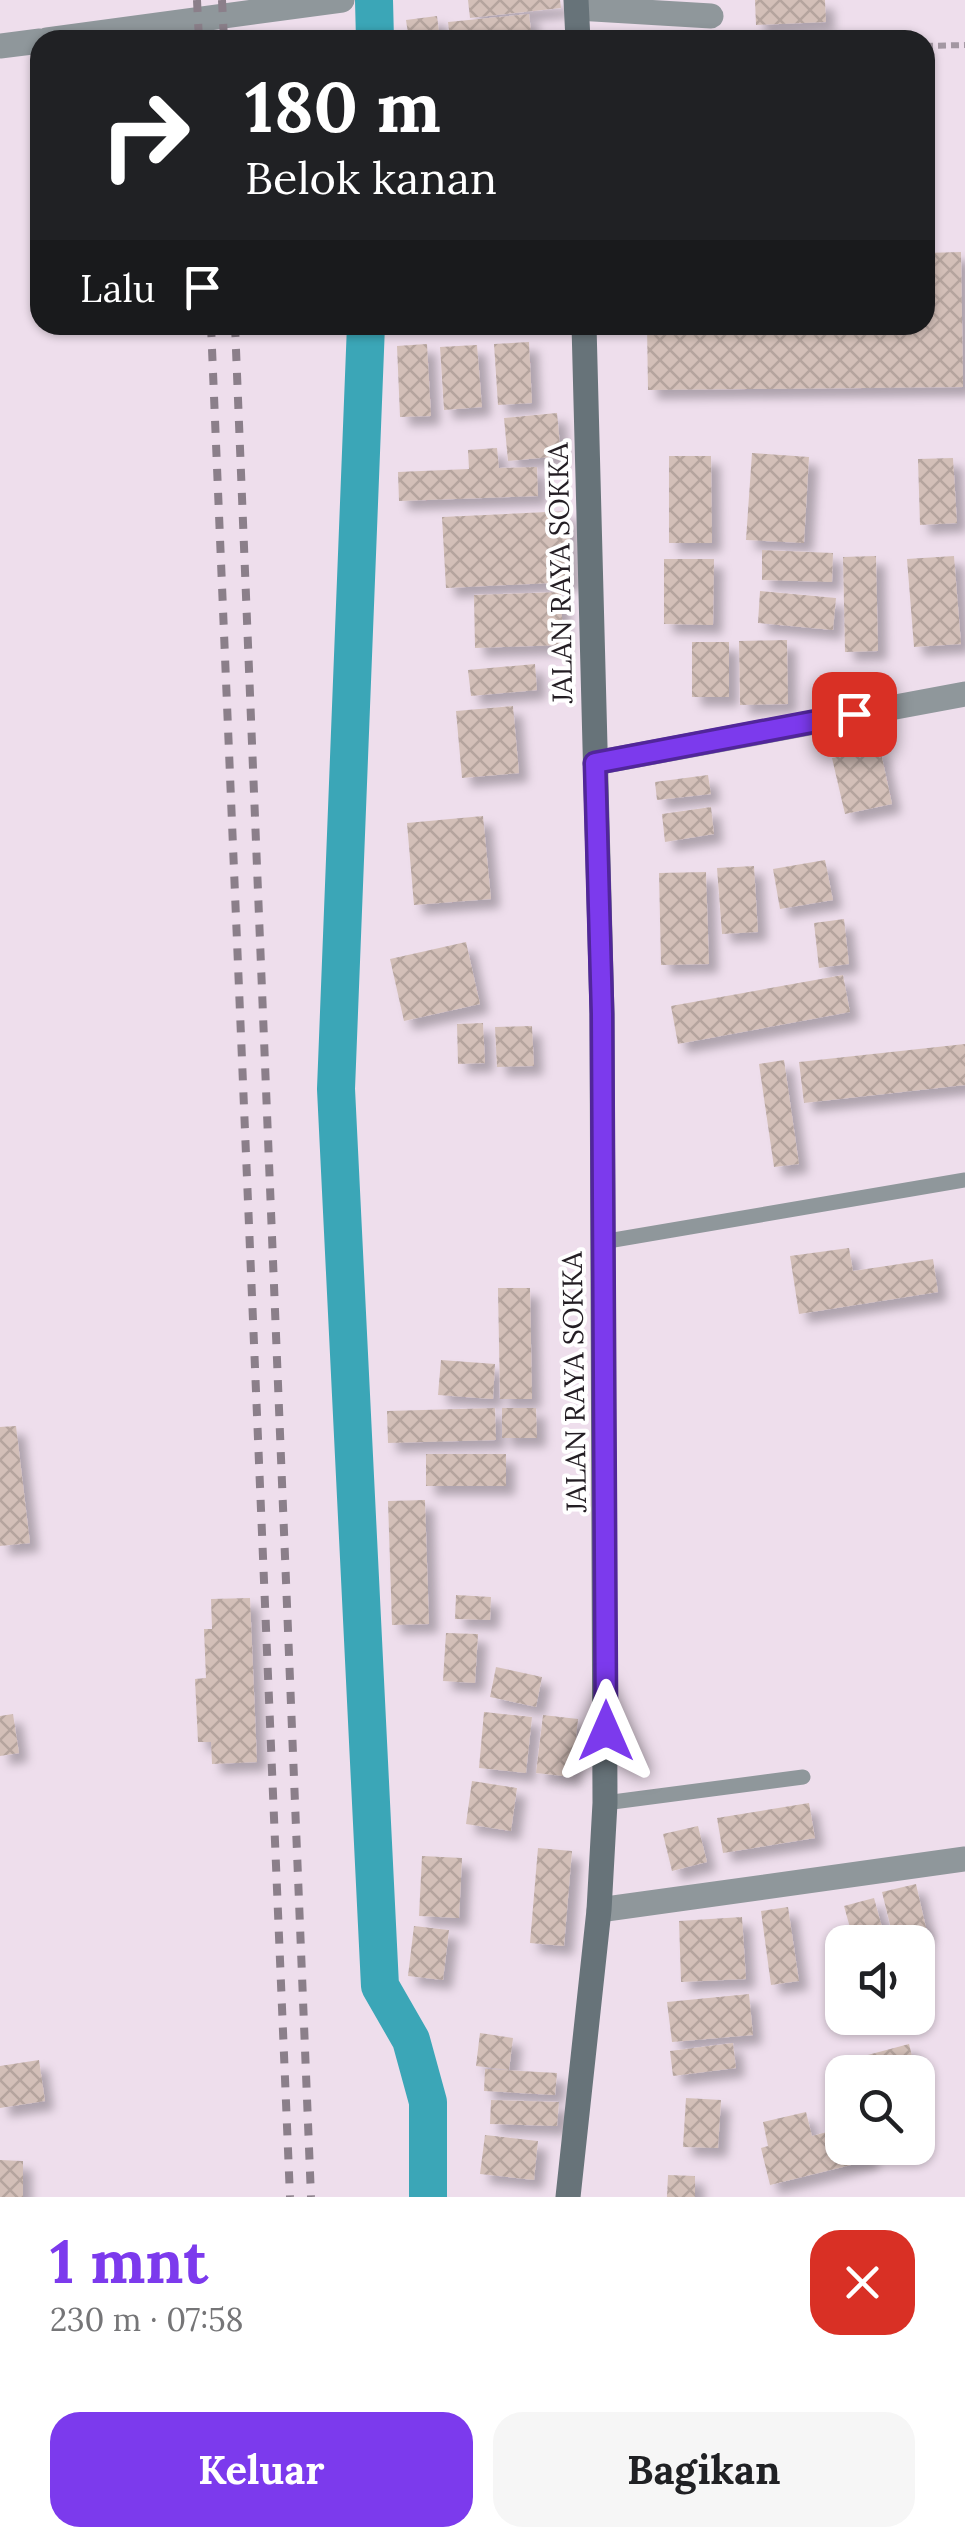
<!DOCTYPE html>
<html lang="id">
<meta charset="utf-8">
<style>
:root{--surface:#fff;--page:#f6f6f6;--text:#202124;--muted:#757577;--accent:#7c3aed}
body{margin:0;font-family:Lora,serif;background:var(--page);color:var(--text);height:100vh;display:flex;flex-direction:column;font-size:38px;white-space:nowrap}
*{box-sizing:border-box;margin:0}
p{font-size:32px;color:var(--muted)}
.icon{flex:none;width:55px;height:55px;fill:none;stroke:currentColor;stroke-width:2;stroke-linecap:round;stroke-linejoin:round}
.map{position:relative;height:2197px;overflow:hidden}
.drawer{display:flex;flex-direction:column;background:var(--surface);flex:1}
.drawer>*{flex:none}
.hud{position:absolute;left:30px;top:30px;width:905px;height:305px;border-radius:30px;box-shadow:0 2px 8px #0004;background:#202124;color:#fff;overflow:hidden}
.controls{position:absolute;left:825px;top:1925px;display:grid;gap:20px}
.controls a{display:grid;place-items:center;width:110px;height:110px;border-radius:20px;background:var(--surface);box-shadow:0 2px 8px #0004;font-size:50px}
.pin{position:absolute;display:grid;place-items:center;width:85px;height:85px;color:#fff;margin:-42px;border-radius:20px;box-shadow:0 5px 15px #0006}
.me{position:absolute;width:110px;margin:-55px;rotate:0deg;stroke-linejoin:round;filter:drop-shadow(0 0 8px #0008)}
.turn{display:flex;align-items:center;gap:35px;height:210px;padding:0 50px;font-size:45px}
.turn .icon{width:130px;height:130px;stroke-width:2.5}
.turn b{display:block;font-size:70px;line-height:85px}
.then{display:flex;align-items:center;height:95px;padding:0 50px;background:#0003;gap:20px;font-size:38px}
.round{display:grid;place-items:center;flex:none;width:105px;height:105px;border-radius:30px;background:var(--page)}
.overview{display:flex;align-items:center;justify-content:space-between;height:170px;padding:0 50px}
h1{font-size:60px;font-weight:700;line-height:75px;color:var(--accent)}
.cta{display:flex;gap:20px;margin-top:auto;padding:20px 50px}
.cta a{flex:1;height:115px;border-radius:30px;background:var(--accent);color:#fff;font-size:40px;font-weight:700;line-height:115px;text-align:center}
.cta a+a{background:var(--page);color:var(--text)}
.map>svg:first-child{display:block}
</style>
<div class="map">
<svg width="965" height="2197" viewBox="0 0 965 2197">
<defs>
<pattern id="building-cross-hatch" width="8" height="8" patternUnits="userSpaceOnUse" patternTransform="scale(2.5)"><rect width="8" height="8" fill="#d3bfb8"/><path d="M0 0l8 8M0 8l8-8" fill="none" stroke="#b5a49e"/></pattern>
<filter id="shadow"><feDropShadow dx="9" dy="9" stdDeviation="5" flood-color="#0004"/></filter>
</defs>
<rect width="100%" height="100%" fill="#eedeec"/>
<g fill="none" stroke-linecap="round" stroke-linejoin="round">
<path stroke="#3ba6b7" stroke-width="38" d="M374 0 375 40
M366 325 336 1089 380 1986 411 2040 428 2102V2197"/>
</g>
<path fill="url(#building-cross-hatch)" filter="url(#shadow)" d="M468 0H560L561 8 470 18Z
M755 0H825L826 22 756 25Z
M529 14 532 40H450L448 22Z
M437 16 440 40H409L406 20Z
M961 252 963 387 648 390 647 325H925V253Z
M529 342 532 403 498 405 494 344Z
M427 344 431 416 400 417 397 346Z
M477 345 482 407 444 410 440 347Z
M557 413 561 456 508 461 504 418Z
M497 448 499 468 537 467 538 496 399 501 398 472 469 469 468 450Z
M752 453 809 457 804 543 746 540Z
M669 456H711L712 543H669Z
M953 458 957 523 920 525 918 459Z
M568 511 572 582 446 588 442 517Z
M762 550 833 553 832 582 762 580Z
M876 556 878 651 845 652 843 557Z
M954 556 961 644 914 647 907 559Z
M664 559H714L713 625 664 624Z
M760 591 836 598 833 630 758 623Z
M561 592 563 645 475 648 474 595Z
M787 640 788 704 740 705 739 641Z
M692 642H729V697H692Z
M535 664 537 690 471 696 468 670Z
M513 706 519 773 462 778 456 711Z
M880 748 892 804 845 814 832 758Z
M708 775 711 794 657 800 655 782Z
M711 807 714 834 665 842 662 814Z
M483 816 491 899 414 905 407 823Z
M825 860 833 900 780 909 773 869Z
M754 866 758 932 722 934 717 868Z
M706 872 709 964 661 965 659 873Z
M844 919 849 964 819 968 814 923Z
M466 942 480 1004 404 1021 390 959Z
M843 975 850 1012 678 1044 671 1006Z
M483 1023 485 1063 458 1064 457 1024Z
M532 1026 534 1066 497 1067 495 1027Z
M965 1044V1085L804 1103 799 1062Z
M784 1060 799 1164 774 1167 759 1064Z
M849 1248 853 1271 933 1259 938 1292 799 1314 790 1256Z
M498 1288H530L532 1399H500Z
M441 1360 495 1364 493 1399 438 1395Z
M495 1408 496 1440 388 1443 387 1411Z
M502 1408H536L537 1438H502Z
M16 1426 30 1543 0 1546V1427Z
M426 1454H506V1486H426Z
M425 1500 429 1624 392 1625 388 1501Z
M456 1595 491 1597 490 1620 455 1619Z
M250 1598 257 1762 212 1764 211 1742H198L195 1679 206 1678 204 1629H212L211 1599Z
M446 1633 478 1634 475 1683 443 1681Z
M496 1667 542 1677 536 1707 490 1697Z
M484 1712 532 1717 526 1773 479 1768Z
M13 1714 19 1753 0 1756V1716Z
M543 1715 578 1719 572 1777 536 1773Z
M472 1781 517 1788 511 1831 466 1824Z
M809 1803 815 1838 723 1853 717 1818Z
M698 1826 707 1862 672 1871 663 1834Z
M538 1848 572 1851 564 1946 530 1943Z
M422 1856 462 1858 459 1918 419 1916Z
M916 1884 927 1932 894 1941 882 1892Z
M874 1898 885 1938 854 1942 844 1906Z
M788 1907 799 1981 771 1985 761 1911Z
M742 1917 746 1979 681 1982 679 1921Z
M414 1926 449 1930 443 1980 408 1976Z
M749 1994 753 2035 672 2042 667 2002Z
M480 2033 513 2038 509 2070 476 2066Z
M733 2043 736 2068 673 2076 670 2051Z
M909 2044 916 2072H852L849 2060Z
M39 2060 45 2101 0 2108V2066Z
M485 2069 557 2073 555 2095 484 2091Z
M686 2098 721 2100 718 2148 683 2147Z
M491 2100 559 2102 557 2126 490 2124Z
M806 2112 812 2136 842 2128V2148H868L871 2160 770 2185 761 2148 768 2146 763 2122Z
M485 2135 538 2141 534 2180 480 2174Z
M0 2160 23 2161V2197H0Z
M668 2175 695 2176V2197H667Z"/>
<g fill="none" stroke-linecap="round" stroke-linejoin="round">
<path stroke="#a397a2" stroke-width="6" stroke-dasharray="8 5" stroke-linecap="butt" d="M735 34 749 37 826 40
M925 46 965 45"/>
<path stroke="#8f979b" stroke-width="15" d="M602 1242 965 1180
M605 1803 803 1777"/>
<path stroke="#8f979b" stroke-width="25" d="M577 8 711 16
M47 40 342 0
M0 46 40 41
M595 763 965 694
M599 1910 965 1859"/>
<path stroke="#677379" stroke-width="25" d="M576 0 578 40
M568 2197 599 1910 605 1803 602 1014 584 325"/>
<path stroke="#8b7f8a" stroke-width="8" stroke-dasharray="12 12" stroke-linecap="butt" d="M197 0 199 40
M222 0 224 40
M211 325 290 2197
M235 325 311 2197"/>
</g>
<g fill="none" stroke-linecap="round" stroke-linejoin="round">
<g stroke="#51269a" stroke-width="25">
<path id="route" d="M606 1731 602 1014 595 763 854 714"/>
</g>
<use href="#route" stroke="#7c3aed" stroke-width="18"/>
</g>
<g text-anchor="middle" dominant-baseline="central" stroke-width="8" stroke-linejoin="round" paint-order="stroke">
<g font-size="28" fill="#231d23" stroke="#fff">
<text transform="translate(560 573) rotate(-91)">JALAN RAYA SOKKA</text>
<text transform="translate(574 1382) rotate(-91)">JALAN RAYA SOKKA</text>
</g>
</g>
</svg>
<div class="controls">
<a><svg class="icon" aria-label="sound" viewBox="0 0 24 24"><path d="M4 9h4l5-4v14l-5-4H4zM17 9q2 3 0 6"/></svg></a>
<a><svg class="icon" aria-label="search" viewBox="0 0 24 24"><circle cx="10" cy="10" r="6"/><path d="M15 15l6 6"/></svg></a>
</div>
<div class="pin" style="left:854px;top:714px;background:#d93025"><svg class="icon" aria-label="arrive" viewBox="0 0 24 24"><path d="M6 21V4h12l-3 4 3 4H6"/></svg></div>
<svg class="me" style="left:606px;top:1731px" viewBox="-20 -20 40 40"><path d="M0-17L14 15 0 8-14 15z" fill="#7c3aed" stroke="#fff" stroke-width="4"/></svg>
<div class="hud">
<div class="turn"><svg class="icon" aria-label="right" viewBox="0 0 24 24"><path d="M7 20v-9h11M14 6l5 5-5 5"/></svg><div><b>180 m</b>Belok kanan</div></div>
<div class="then">Lalu<svg class="icon" aria-label="arrive" viewBox="0 0 24 24"><path d="M6 21V4h12l-3 4 3 4H6"/></svg></div>
</div>
</div>
<section class="drawer">
<div class="overview"><div><h1>1 mnt</h1><p>230 m · 07:58</p></div><a class="round" style="background:#d93025;color:#fff"><svg class="icon" aria-label="close" viewBox="0 0 24 24"><path d="M6 6l12 12M18 6L6 18"/></svg></a></div>
<div class="cta"><a>Keluar</a><a>Bagikan</a></div>
</section>
